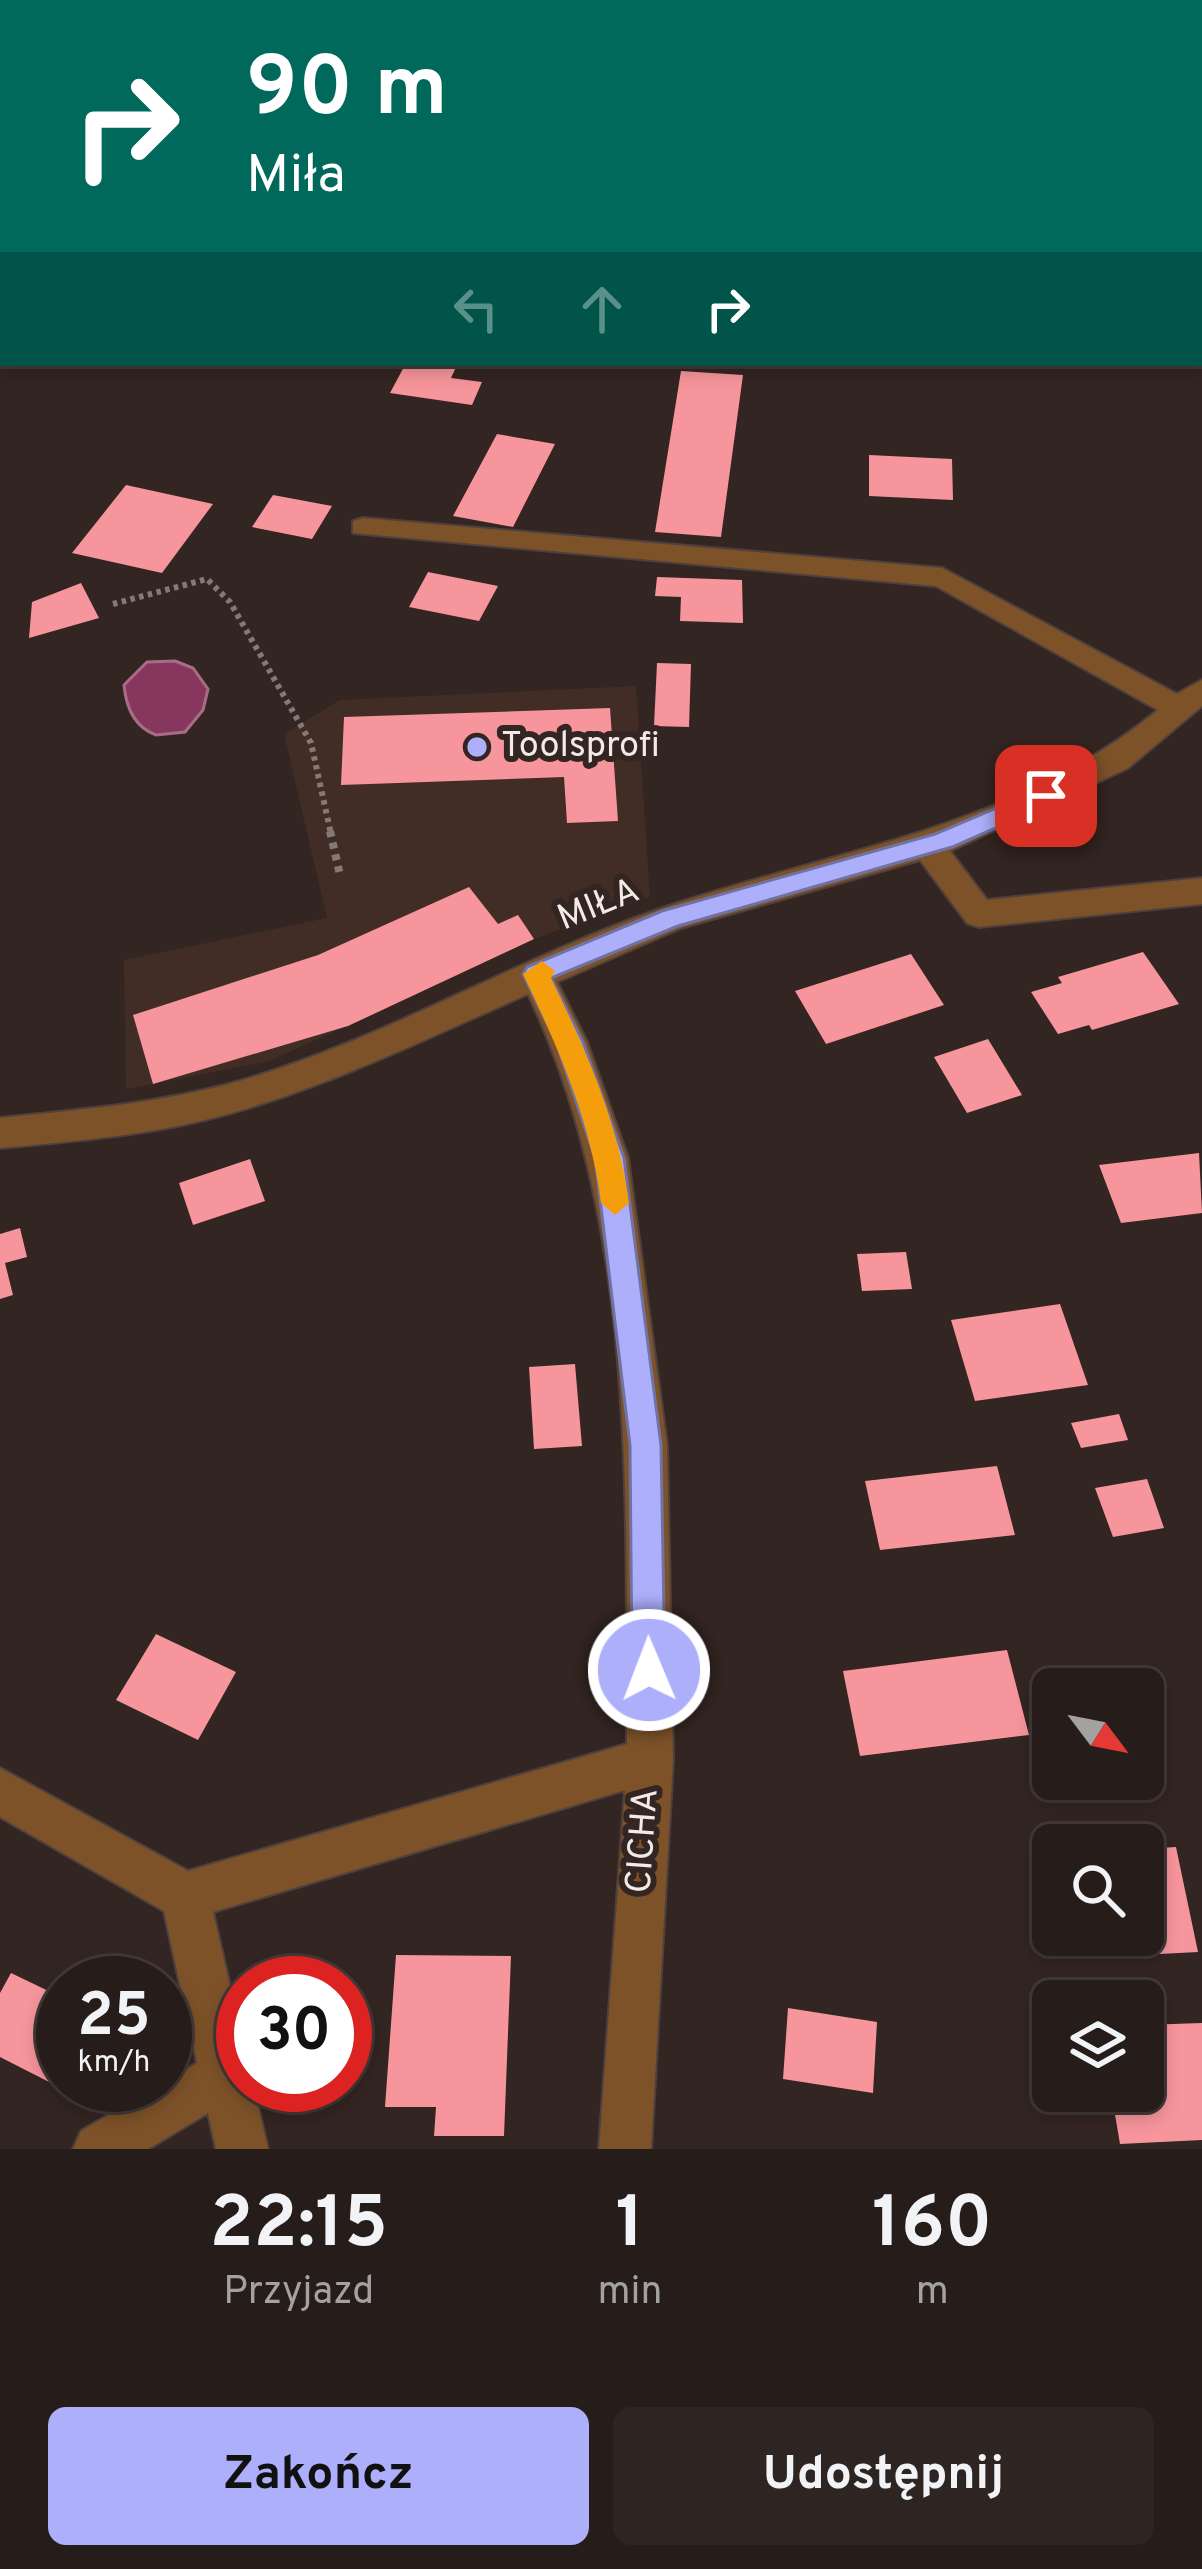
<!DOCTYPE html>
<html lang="pl">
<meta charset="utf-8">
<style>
:root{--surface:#261c19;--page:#2e2522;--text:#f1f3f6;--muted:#a4a1a2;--line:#423a38;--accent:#adaffb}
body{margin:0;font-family:Overpass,sans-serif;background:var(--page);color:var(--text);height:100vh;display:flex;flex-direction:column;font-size:45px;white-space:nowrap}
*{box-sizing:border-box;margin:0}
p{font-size:39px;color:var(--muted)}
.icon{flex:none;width:66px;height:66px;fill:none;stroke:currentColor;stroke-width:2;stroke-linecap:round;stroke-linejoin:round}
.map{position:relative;height:2149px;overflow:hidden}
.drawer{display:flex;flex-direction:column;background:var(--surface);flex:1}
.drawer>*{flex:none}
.hud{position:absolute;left:0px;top:0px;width:1203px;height:366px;box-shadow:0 6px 18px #0003,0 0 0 3px var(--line);background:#00695c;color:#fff;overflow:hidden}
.needle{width:78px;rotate:122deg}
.buttons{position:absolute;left:1032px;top:1668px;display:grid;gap:24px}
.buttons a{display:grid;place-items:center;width:132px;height:132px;border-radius:18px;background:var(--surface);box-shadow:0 6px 18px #0003,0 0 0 3px var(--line);font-size:60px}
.speed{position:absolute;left:36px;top:1956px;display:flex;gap:24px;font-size:60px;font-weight:700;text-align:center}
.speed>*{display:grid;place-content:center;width:156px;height:156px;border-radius:50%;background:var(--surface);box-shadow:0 6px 18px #0003,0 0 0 3px var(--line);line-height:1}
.speed small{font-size:30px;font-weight:400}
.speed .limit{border:18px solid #d22;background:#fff;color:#111}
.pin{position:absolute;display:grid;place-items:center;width:102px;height:102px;color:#fff;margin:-51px;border-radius:24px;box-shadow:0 6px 18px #0006}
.me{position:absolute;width:132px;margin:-66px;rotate:359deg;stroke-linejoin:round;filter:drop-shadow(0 0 9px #0008)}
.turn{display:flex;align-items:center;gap:42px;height:252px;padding:0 48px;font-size:54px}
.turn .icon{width:156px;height:156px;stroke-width:2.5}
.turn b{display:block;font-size:84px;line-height:102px}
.lanes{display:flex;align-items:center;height:114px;padding:0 48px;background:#0003;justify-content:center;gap:60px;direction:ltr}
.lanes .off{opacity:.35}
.eta{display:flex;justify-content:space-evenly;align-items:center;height:204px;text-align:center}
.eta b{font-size:72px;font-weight:700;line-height:84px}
.button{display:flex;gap:24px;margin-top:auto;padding:24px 48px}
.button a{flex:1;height:138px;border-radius:18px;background:var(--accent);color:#111;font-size:48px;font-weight:700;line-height:138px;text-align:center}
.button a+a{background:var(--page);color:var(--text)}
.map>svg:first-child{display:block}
</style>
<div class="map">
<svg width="1202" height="2149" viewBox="0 0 1202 2149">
<rect width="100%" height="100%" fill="#332521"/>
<path fill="#412d26" d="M636 686 650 897 534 939 270 1061 126 1089 124 960 327 918 284 734 340 700Z"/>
<path fill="#87375e" stroke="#a76d87" stroke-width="3" d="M175 661 193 668 208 689 203 710 185 732 156 735C134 727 126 707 124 685L147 662Z"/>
<path fill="#f7959c" d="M406 363H458L451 378 482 382 472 405 390 393Z
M681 371 743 375 721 537 655 532Z
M497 434 555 444 513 527 453 516Z
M869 455 952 459 953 500 869 496Z
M126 485 213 504 162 573 72 553Z
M273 495 332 506 312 539 252 527Z
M428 572 498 586 479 621 409 607Z
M657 577 742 580 743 623 680 621 681 597 655 596Z
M81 583 99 618 29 638 32 602Z
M657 663 691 664 689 727 654 726Z
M610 708 618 821 567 823 564 777 341 785 344 717Z
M469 887 498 924 518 915 534 939 348 1026 153 1084 133 1015 318 955Z
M1143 952 1179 1004 1092 1030 1089 1025 1058 1034 1031 992 1062 983 1058 977Z
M911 954 944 1005 826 1044 795 991Z
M988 1039 1022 1095 967 1113 934 1057Z
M1199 1153 1202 1213 1121 1223 1099 1165Z
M250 1159 265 1201 193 1225 179 1183Z
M20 1228 27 1257 5 1263 13 1295 0 1299V1234Z
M906 1252 912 1289 862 1291 857 1254Z
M1060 1304 1088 1385 975 1401 951 1320Z
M575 1364 582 1446 534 1449 529 1367Z
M1119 1414 1128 1440 1081 1448 1071 1423Z
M997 1466 1015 1535 880 1550 865 1481Z
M1147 1479 1164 1528 1113 1537 1095 1488Z
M156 1634 236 1672 198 1740 116 1700Z
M1007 1650 1029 1735 860 1756 843 1671Z
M1176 1847 1198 1952 1083 1958 1079 1935H1143V1849Z
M396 1955 511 1956 504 2136H434L436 2107H385Z
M11 1973 63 1998V2060L51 2083 0 2057V1993Z
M788 2008 877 2022 873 2093 783 2079Z
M1202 2023V2140L1120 2144 1111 2091H1143V2025Z"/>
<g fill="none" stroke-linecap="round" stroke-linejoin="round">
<g stroke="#4e413d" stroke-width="4">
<path id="minor" d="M363 518 942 568 1177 694 1202 680V706L1128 768 950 851 987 900 1202 878V904L979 927 967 923 920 860 681 928 557 982 587 1042 628 1158 667 1445 673 1760 651 2149H599L625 1790 213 1912 243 2043V2085H253L268 2149H216L208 2113 148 2149H73L81 2131 197 2063 164 1911 0 1817V1768L188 1871 627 1744C626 1496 637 1222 528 994 430 1037 332 1085 228 1114 153 1135 77 1141 0 1148V1118C76 1110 151 1104 225 1085 378 1044 515 958 663 908 836 849 1011 830 1158 710L936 586 353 533V521Z"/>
</g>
<path stroke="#857975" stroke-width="6" stroke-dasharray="4.5 4.5" stroke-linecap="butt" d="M113 604 207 579 230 602 311 743 331 834"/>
<path stroke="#857975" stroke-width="8" stroke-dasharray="6 6" stroke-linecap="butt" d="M330 831 340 875"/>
<use href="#minor" fill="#7d5229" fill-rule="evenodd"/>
</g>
<path fill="#adaffb" stroke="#7072a3" stroke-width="3" d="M1046 787 1055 789V802L952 847 678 926 551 978 583 1042 624 1158 661 1445 665 1670 661 1682 649 1687 637 1682 632 1670 630 1445 595 1158 556 1042 523 974 527 967 662 911 935 834Z"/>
<path fill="#f59e0b" d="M542 961 555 971 551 978C586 1050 619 1124 629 1203L615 1215 601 1203C591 1122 558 1047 523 974Z"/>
<circle fill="#adaffb" stroke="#332521" stroke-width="4.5" cx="477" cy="747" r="12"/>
<g text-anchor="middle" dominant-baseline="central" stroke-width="12" stroke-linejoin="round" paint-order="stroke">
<g font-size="36" fill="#f3eae6" stroke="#332521" text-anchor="start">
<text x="501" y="747">Toolsprofi</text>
</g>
<g font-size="36" fill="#f3eae6" stroke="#332521">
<text transform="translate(599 906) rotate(-22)">MIŁA</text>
<text transform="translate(644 1841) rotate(-86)">CICHA</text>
</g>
</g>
</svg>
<div class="buttons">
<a><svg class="needle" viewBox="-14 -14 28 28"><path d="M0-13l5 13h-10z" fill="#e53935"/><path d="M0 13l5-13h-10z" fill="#a4a1a2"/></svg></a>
<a><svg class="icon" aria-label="search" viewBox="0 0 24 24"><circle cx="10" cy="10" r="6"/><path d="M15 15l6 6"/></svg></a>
<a><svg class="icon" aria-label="layers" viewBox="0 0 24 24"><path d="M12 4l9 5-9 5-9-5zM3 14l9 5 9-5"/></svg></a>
</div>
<div class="speed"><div>25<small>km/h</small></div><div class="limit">30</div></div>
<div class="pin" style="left:1046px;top:796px;background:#d93025"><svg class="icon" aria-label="arrive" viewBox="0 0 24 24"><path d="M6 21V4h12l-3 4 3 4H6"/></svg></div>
<svg class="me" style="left:649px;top:1670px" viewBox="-20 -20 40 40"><circle r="17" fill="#adaffb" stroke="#fff" stroke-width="3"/><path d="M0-11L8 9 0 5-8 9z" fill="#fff"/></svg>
<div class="hud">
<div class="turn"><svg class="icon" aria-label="right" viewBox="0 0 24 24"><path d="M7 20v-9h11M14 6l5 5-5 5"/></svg><div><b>90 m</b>Miła</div></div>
<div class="lanes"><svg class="icon off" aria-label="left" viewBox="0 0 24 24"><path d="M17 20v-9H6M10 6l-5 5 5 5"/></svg><svg class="icon off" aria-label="ahead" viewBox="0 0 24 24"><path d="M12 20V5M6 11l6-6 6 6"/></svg><svg class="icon" aria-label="right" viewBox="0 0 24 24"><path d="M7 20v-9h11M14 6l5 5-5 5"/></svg></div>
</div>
</div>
<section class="drawer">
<div class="eta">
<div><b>22:15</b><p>Przyjazd</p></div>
<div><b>1</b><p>min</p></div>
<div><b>160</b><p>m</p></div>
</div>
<div class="button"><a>Zakończ</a><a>Udostępnij</a></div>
</section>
